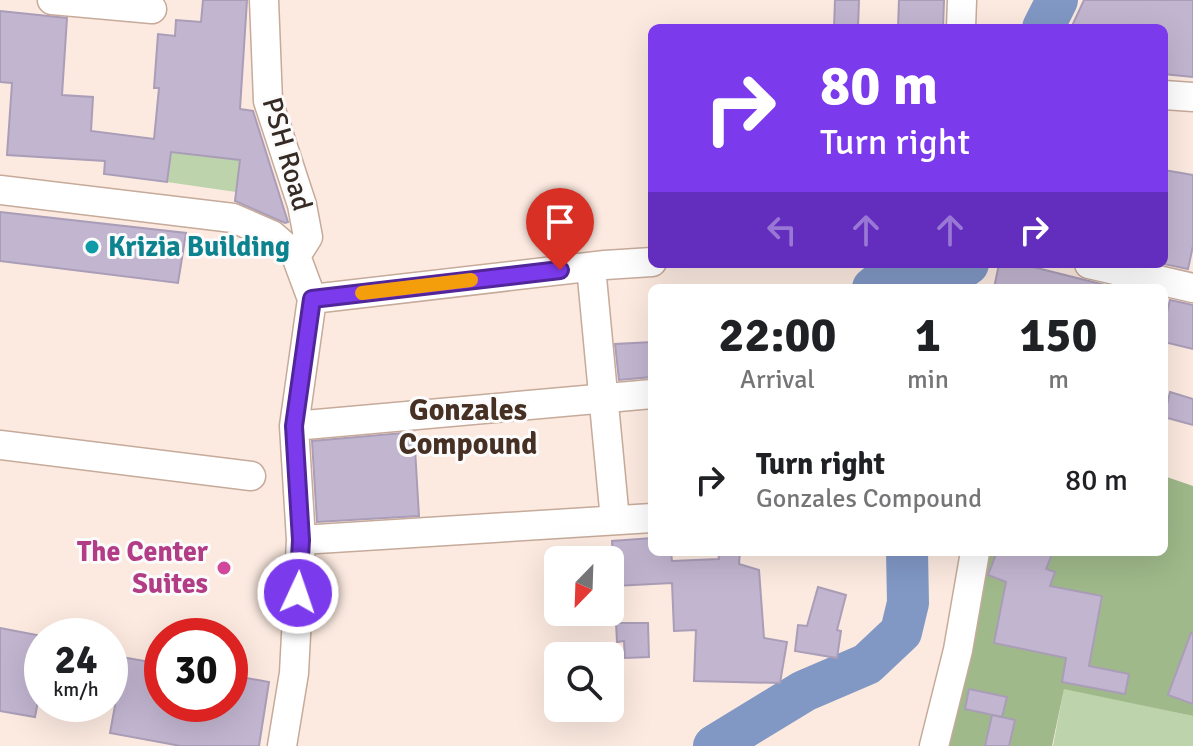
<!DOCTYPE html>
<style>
:root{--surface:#fff;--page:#f6f6f6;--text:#202124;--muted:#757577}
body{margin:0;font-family:Signika,sans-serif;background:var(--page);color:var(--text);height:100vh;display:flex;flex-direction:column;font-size:30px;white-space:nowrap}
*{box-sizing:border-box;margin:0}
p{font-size:26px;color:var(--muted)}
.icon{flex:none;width:44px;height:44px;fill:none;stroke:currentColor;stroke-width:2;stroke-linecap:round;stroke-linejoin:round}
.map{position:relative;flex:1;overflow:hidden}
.panel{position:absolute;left:648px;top:284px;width:520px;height:272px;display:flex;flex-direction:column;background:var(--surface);border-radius:12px;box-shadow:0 8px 32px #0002}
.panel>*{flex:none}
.guide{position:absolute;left:648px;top:24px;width:520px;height:244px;border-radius:12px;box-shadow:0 8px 32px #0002;background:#7c3aed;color:#fff;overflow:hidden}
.needle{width:52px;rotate:203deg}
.controls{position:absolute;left:544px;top:546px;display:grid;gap:16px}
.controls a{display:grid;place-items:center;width:80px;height:80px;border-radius:12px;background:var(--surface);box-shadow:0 8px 32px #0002;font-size:40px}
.speed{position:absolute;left:24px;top:618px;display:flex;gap:16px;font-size:40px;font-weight:700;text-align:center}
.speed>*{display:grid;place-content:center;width:104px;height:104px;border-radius:50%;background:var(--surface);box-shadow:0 8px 32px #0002;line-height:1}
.speed small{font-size:20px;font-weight:400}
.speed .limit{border:12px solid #d22;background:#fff;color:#111}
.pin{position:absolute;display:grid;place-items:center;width:68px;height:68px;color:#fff;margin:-82px -34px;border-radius:50% 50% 50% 0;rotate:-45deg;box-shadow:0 0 8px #0007}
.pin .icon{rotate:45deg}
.me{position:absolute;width:88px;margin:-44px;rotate:3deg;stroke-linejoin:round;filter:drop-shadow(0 0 6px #0008)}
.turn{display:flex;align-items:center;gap:28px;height:168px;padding:0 40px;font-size:36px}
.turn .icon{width:104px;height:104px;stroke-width:2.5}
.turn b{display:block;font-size:56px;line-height:68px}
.lanes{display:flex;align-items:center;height:76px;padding:0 40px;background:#0003;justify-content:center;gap:40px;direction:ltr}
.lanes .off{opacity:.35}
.eta{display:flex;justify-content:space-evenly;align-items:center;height:136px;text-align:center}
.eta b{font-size:48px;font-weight:700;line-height:56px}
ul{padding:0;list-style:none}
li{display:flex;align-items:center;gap:24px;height:120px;padding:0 40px}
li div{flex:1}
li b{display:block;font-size:30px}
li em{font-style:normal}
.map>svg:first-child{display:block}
</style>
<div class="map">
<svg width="1193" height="746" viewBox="0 0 1193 746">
<rect width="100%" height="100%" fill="#fceae0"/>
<path fill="#bcd3ab" d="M171 152 240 160 236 192 167 182Z
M1064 688 1193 716V746H1053Z"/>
<path fill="#9fb98a" d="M1164 476 1193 486V716L1064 689 1052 746H934L975 552H1164Z"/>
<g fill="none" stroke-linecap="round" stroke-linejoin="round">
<path stroke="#8198c5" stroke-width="42" d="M1043 28 1057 0
M873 288C892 268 927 279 951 274 958 273 962 268 968 264
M714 746 804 691 867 664 901 632 908 603 907 552"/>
</g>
<path fill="#c2b5d0" stroke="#aa9db7" stroke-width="2" d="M203 0H247L240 109 253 111 288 222 285 223 235 201 240 160 171 152 167 182 104 174 105 161 7 155 12 83 0 82V11L67 18 62 95 93 97 91 131 154 139 159 88H154L158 34 175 36 176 20 201 22Z
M835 0H859L858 28H834Z
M899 0H944L943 28H898Z
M1084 0H1193V77L1164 74V28H1071Z
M1164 170 1193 175V246L1188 269 1164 264Z
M0 212 186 233 178 283 0 261Z
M999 264H1021L1117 288H994Z
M1170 300 1193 305V349L1164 342V325Z
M652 342V377L619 380 615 344Z
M1170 392 1193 399V425L1164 417Z
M414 432 419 516 317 522 312 441Z
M652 538V552H671L672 561 719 559 718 552H740L739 564 759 570 764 638 787 642 780 683 694 681 696 630 674 631 672 583 615 586 612 541Z
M997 552H1053L1046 569 1055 572 1050 586 1102 596 1089 666 1129 674 1125 694 1062 682 1066 658 994 643 1006 582 988 575Z
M818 587 846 595 837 630 841 631 837 658 795 651 798 625 807 626Z
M616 623H648L649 657 625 658 624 641 617 642Z
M0 628 42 636V680L35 717 0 711Z
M1191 633 1193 634V704L1168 695Z
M110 655 162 664V704H230V675L269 682 259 746H181L110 733 116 700 110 699Z
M969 689 1007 697 1002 717 965 709Z
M992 715 1015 720 1009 746H985Z"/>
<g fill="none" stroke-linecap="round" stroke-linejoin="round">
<g stroke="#c6aa9a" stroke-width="31">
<path id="minor" d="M52 0 152 9
M264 0 268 101 302 205 308 237 296 256
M961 28 962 0
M1164 95 1193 97
M0 190 233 218 272 235 296 256 312 299 294 426 301 540 294 673 282 746
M1089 264 1193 288
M591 267 615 520
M312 299 605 265 652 262
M294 426 652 394
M0 445 251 476
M301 540 652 518
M934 746 958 650 975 552"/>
</g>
<use href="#minor" stroke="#fff" stroke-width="28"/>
</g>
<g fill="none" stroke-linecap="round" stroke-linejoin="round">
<g stroke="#51269a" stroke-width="20">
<path id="route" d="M298 593 301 540 294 426 312 299 560 270"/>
</g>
<use href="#route" stroke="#7c3aed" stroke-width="14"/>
<path stroke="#f59e0b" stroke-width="14" d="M362 293 471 280"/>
</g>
<circle fill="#0f9aa8" stroke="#fbfbfb" stroke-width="3" cx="92" cy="247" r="8"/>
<circle fill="#d1479c" stroke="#fbfbfb" stroke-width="3" cx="224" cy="568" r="8"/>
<g text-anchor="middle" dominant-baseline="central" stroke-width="6" stroke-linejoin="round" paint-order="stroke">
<g font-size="28" fill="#352a24" stroke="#fbfbfb">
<text transform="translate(287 154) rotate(74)">PSH Road</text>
</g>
<g font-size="28" font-weight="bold" fill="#0d838f" stroke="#fbfbfb" text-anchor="start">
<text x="108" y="247">Krizia Building</text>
</g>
<g font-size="28" font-weight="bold" fill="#b23c85" stroke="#fbfbfb" text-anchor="end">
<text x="208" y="552">The Center<tspan x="208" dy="32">Suites</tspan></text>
</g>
<g font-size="30" font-weight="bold" fill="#462f23" stroke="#fbfbfb">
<text x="468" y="410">Gonzales<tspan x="468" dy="34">Compound</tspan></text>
</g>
</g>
</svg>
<div class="controls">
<a><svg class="needle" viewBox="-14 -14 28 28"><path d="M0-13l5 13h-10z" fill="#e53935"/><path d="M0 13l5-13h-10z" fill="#757577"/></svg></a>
<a><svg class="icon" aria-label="search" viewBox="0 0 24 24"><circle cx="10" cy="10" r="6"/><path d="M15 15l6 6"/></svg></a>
</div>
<div class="speed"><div>24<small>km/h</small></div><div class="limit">30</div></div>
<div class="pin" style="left:560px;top:270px;background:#d93025"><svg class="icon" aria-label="arrive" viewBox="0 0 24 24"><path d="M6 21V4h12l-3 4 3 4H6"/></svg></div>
<svg class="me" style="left:298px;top:593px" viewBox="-20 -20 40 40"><circle r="17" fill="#7c3aed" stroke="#fff" stroke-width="3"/><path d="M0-11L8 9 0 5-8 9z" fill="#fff"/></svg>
<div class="guide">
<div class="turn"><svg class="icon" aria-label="right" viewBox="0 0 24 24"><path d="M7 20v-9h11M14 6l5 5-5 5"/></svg><div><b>80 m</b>Turn right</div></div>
<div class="lanes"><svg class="icon off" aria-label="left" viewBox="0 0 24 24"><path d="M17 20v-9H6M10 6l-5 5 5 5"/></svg><svg class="icon off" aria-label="ahead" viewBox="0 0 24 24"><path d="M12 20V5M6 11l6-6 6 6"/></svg><svg class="icon off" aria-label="ahead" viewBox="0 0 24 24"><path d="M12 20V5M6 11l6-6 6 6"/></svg><svg class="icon" aria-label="right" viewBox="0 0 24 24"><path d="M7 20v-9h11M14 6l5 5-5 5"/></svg></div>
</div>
<section class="panel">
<div class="eta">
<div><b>22:00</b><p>Arrival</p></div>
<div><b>1</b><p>min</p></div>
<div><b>150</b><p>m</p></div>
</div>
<ul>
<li><svg class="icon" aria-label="right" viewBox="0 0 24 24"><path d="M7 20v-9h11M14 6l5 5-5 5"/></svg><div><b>Turn right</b><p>Gonzales Compound</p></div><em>80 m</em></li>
</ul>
</section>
</div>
